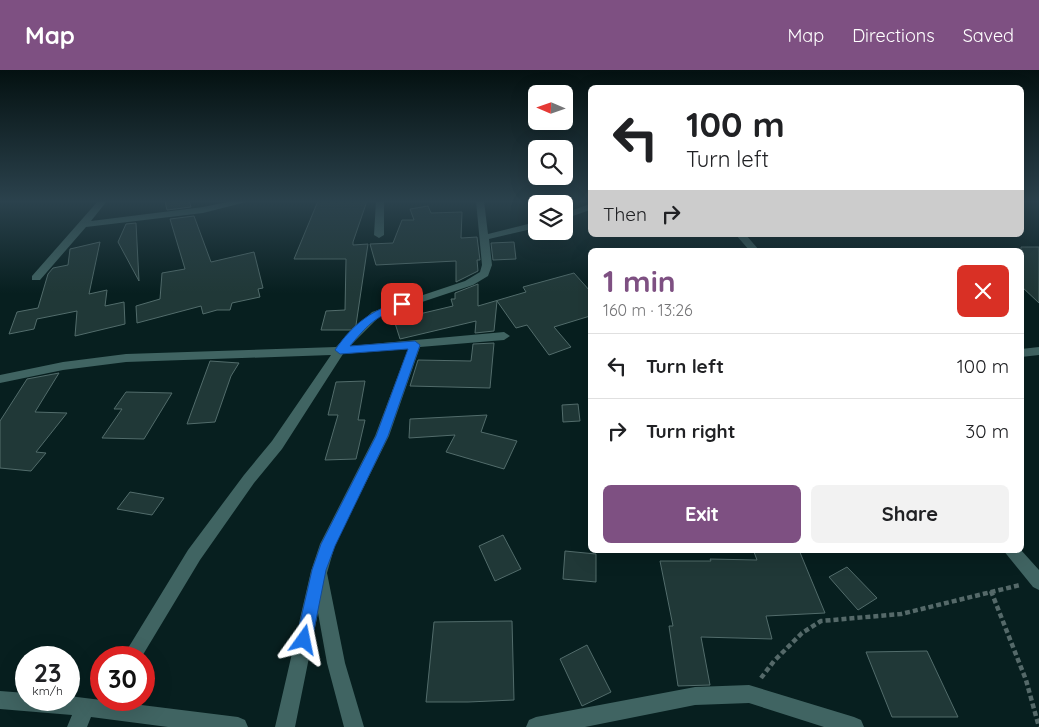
<!DOCTYPE html>
<meta charset="utf-8">
<style>
:root{--surface:#fff;--page:#f2f2f2;--text:#202124;--muted:#757577;--line:#e0e0e0;--accent:#7e5082}
body{margin:0;font-family:Quicksand,sans-serif;background:var(--page);color:var(--text);height:100vh;display:flex;flex-direction:column;font-size:19px;white-space:nowrap}
*{box-sizing:border-box;margin:0}
p{font-size:16px;color:var(--muted)}
.icon{flex:none;width:28px;height:28px;fill:none;stroke:currentColor;stroke-width:2;stroke-linecap:round;stroke-linejoin:round}
.map{position:relative;flex:1;overflow:hidden}
.panel{position:absolute;left:588px;top:178px;width:436px;height:305px;display:flex;flex-direction:column;background:var(--surface);border-radius:8px;box-shadow:0 5px 20px #0002}
.panel>*{flex:none}
.banner{position:absolute;left:588px;top:15px;width:436px;height:152px;border-radius:8px;box-shadow:0 5px 20px #0002;background:#fff;color:var(--text);overflow:hidden}
.needle{width:32px;rotate:272deg}
.buttons{position:absolute;left:528px;top:15px;display:grid;gap:10px}
.buttons a{display:grid;place-items:center;width:45px;height:45px;border-radius:8px;background:var(--surface);box-shadow:0 5px 20px #0002;font-size:25px}
.speed{position:absolute;left:15px;top:576px;display:flex;gap:10px;font-size:25px;font-weight:700;text-align:center}
.speed>*{display:grid;place-content:center;width:65px;height:65px;border-radius:50%;background:var(--surface);box-shadow:0 5px 20px #0002;line-height:1}
.speed small{font-size:12px;font-weight:400}
.speed .limit{border:8px solid #d22;background:#fff;color:#111}
.pin{position:absolute;display:grid;place-items:center;width:42px;height:42px;color:#fff;margin:-21px;border-radius:10px;box-shadow:0 2px 8px #0006}
.me{position:absolute;width:55px;margin:-28px;rotate:12deg;stroke-linejoin:round;filter:drop-shadow(0 0 4px #0008)}
.turn{display:flex;align-items:center;gap:18px;height:105px;padding:0 15px;font-size:22px}
.turn .icon{width:65px;height:65px;stroke-width:2.5}
.turn b{display:block;font-size:35px;line-height:42px}
.then{display:flex;align-items:center;height:48px;padding:0 15px;background:#0003;gap:10px;font-size:19px}
.round{display:grid;place-items:center;flex:none;width:52px;height:52px;border-radius:8px;background:var(--page)}
.summary{display:flex;align-items:center;justify-content:space-between;height:85px;padding:0 15px}
h1{font-size:30px;font-weight:800;line-height:38px;color:var(--accent)}
.action{display:flex;gap:10px;margin-top:auto;padding:10px 15px}
.action a{flex:1;height:58px;border-radius:8px;background:var(--accent);color:#fff;font-size:20px;font-weight:800;line-height:58px;text-align:center}
.action a+a{background:var(--page);color:var(--text)}
ul{padding:0;list-style:none}
li{display:flex;align-items:center;gap:15px;height:65px;padding:0 15px;border-top:1px solid var(--line)}
li div{flex:1}
li b{display:block;font-size:19px}
li em{font-style:normal}
header{display:flex;align-items:center;gap:30px;box-sizing:border-box;height:70px;padding:0 25px;background:var(--accent);color:#fff}
header strong{font-size:24px}
nav{display:flex;gap:28px;margin-inline-start:auto;font-size:18px}
.map>svg:first-child{display:block}
</style>
<header>
<strong>Map</strong>
<nav><a>Map</a><a>Directions</a><a>Saved</a></nav>
</header>
<div class="map">
<svg width="1039" height="657" viewBox="0 0 1039 657">
<rect width="100%" height="100%" fill="#071f1f"/>
<path fill="#203837" stroke="#526c6b" d="M165 131H189L191 137 167 140Z
M318 131H367L353 172V175L368 174 356 255 351 260H321L326 241 345 240 346 189H294Z
M428 136 431 143 462 142 461 168 477 167 480 190H477L478 201 456 212V191L376 195 370 174 393 173 402 150H414L410 139Z
M194 146 211 192 254 182 263 218 258 219 260 227 232 233 230 240H217L203 244 201 236 137 253 136 236 160 229 162 203 185 199 170 149Z
M136 153 139 211 118 172 126 154Z
M100 172 89 224 107 220 105 236 124 232 125 254 75 266 77 241 37 249 34 259 9 264 17 242 38 238 48 204 53 198 68 195 70 179Z
M514 172 516 189 493 190 491 173Z
M1021 177H1039V233L1021 216Z
M574 203 590 221V246L554 257 571 277 549 285 527 255 516 258 497 231 494 261 475 263 476 251 400 269 394 250 453 236 451 229H455V223L478 214V236L526 222 523 217Z
M494 273 490 318 410 316 418 290 471 291 473 274Z
M210 291 239 293 231 306 215 352 187 354Z
M59 303 35 342 67 343 36 382 46 383 31 401 0 398V351L27 309Z
M365 311 358 350H365L356 389 325 390 338 345H328L336 312Z
M126 322 172 323 144 369 102 368 122 339H114Z
M578 334 580 351 563 352 562 335Z
M487 345 481 362 517 371 504 399 446 382 455 365 409 368 410 349Z
M130 422 164 428 152 445 117 439Z
M503 465 521 499 495 511 479 476Z
M799 480 825 543 766 546 772 569 701 567 710 615 678 616 669 556H673L660 491H711L710 489 757 490 754 482Z
M565 481 596 484V512L563 509Z
M847 497 877 528 858 540 829 507Z
M512 551 514 630 468 632H426L434 552Z
M587 575 611 622 582 636 560 589Z
M927 581 958 647H892L866 582Z"/>
<g fill="none" stroke-linecap="round" stroke-linejoin="round">
<path stroke="#556969" stroke-width="4.5" stroke-dasharray="5 3" stroke-linecap="butt" d="M991 521 1026 610 1039 657
M761 608 774 591 802 563 821 551 901 544 1020 515"/>
<path fill="#406462" fill-rule="evenodd" d="M98 131H107L91 151 203 137 232 131H250L203 143 86 157 40 210H32V206Z
M376 131H384V165L379 168 374 165Z
M476 131H484L488 164 536 152V158L489 169 492 195 488 206 473 215 380 246 350 276 504 262 510 266 504 270 420 277 389 366 335 475 327 503 345 593 364 657H344L327 593 318 543 295 657H275L311 501 320 474 375 366 408 279 343 284 282 379 254 413 200 490 141 588H122L188 480 244 405 272 371 331 285 126 292 63 300 0 313V305L63 292 126 284 336 277 372 242 465 211 480 202 482 195Z
M590 134V140L564 149V143Z
M736 165H746L759 180H749Z
M1039 277V285L1021 287V279Z
M1003 480H1021L1039 500V520L1033 517Z
M749 615 854 647 861 650 864 657H824L749 633 695 635 585 657H526L529 650 536 647 695 617Z
M0 621 26 623V630H69V626L238 647 245 650 248 657H168L91 647 87 657H67L72 645 0 639Z"/>
</g>
<linearGradient id="sky" x2="0" y2="1"><stop stop-color="#041111"/><stop offset="0.59" stop-color="#2b424d"/><stop offset="1" stop-color="#2b424d" stop-opacity="0"/></linearGradient>
<rect width="1039" height="223" fill="url(#sky)"/>
<path fill="#1a73e8" stroke="#114b97" d="M402 231 405 232V236C374 248 371 251 350 276L415 271 420 275 388 366 335 476 326 500 312 570 309 576 304 578 298 576 296 570 312 500 321 474 376 366 408 279 340 284 335 280C353 254 371 240 402 231Z"/>
</svg>
<div class="buttons">
<a><svg class="needle" viewBox="-14 -14 28 28"><path d="M0-13l5 13h-10z" fill="#e53935"/><path d="M0 13l5-13h-10z" fill="#757577"/></svg></a>
<a><svg class="icon" aria-label="search" viewBox="0 0 24 24"><circle cx="10" cy="10" r="6"/><path d="M15 15l6 6"/></svg></a>
<a><svg class="icon" aria-label="layers" viewBox="0 0 24 24"><path d="M12 4l9 5-9 5-9-5zM3 14l9 5 9-5"/></svg></a>
</div>
<div class="speed"><div>23<small>km/h</small></div><div class="limit">30</div></div>
<div class="pin" style="left:402px;top:234px;background:#d93025"><svg class="icon" aria-label="arrive" viewBox="0 0 24 24"><path d="M6 21V4h12l-3 4 3 4H6"/></svg></div>
<svg class="me" style="left:304px;top:570px" viewBox="-20 -20 40 40"><path d="M0-17L14 15 0 8-14 15z" fill="#1a73e8" stroke="#fff" stroke-width="4"/></svg>
<div class="banner">
<div class="turn"><svg class="icon" aria-label="left" viewBox="0 0 24 24"><path d="M17 20v-9H6M10 6l-5 5 5 5"/></svg><div><b>100 m</b>Turn left</div></div>
<div class="then">Then<svg class="icon" aria-label="right" viewBox="0 0 24 24"><path d="M7 20v-9h11M14 6l5 5-5 5"/></svg></div>
</div>
<section class="panel">
<div class="summary"><div><h1>1 min</h1><p>160 m · 13:26</p></div><a class="round" style="background:#d93025;color:#fff"><svg class="icon" aria-label="close" viewBox="0 0 24 24"><path d="M6 6l12 12M18 6L6 18"/></svg></a></div>
<ul>
<li><svg class="icon" aria-label="left" viewBox="0 0 24 24"><path d="M17 20v-9H6M10 6l-5 5 5 5"/></svg><div><b>Turn left</b></div><em>100 m</em></li>
<li><svg class="icon" aria-label="right" viewBox="0 0 24 24"><path d="M7 20v-9h11M14 6l5 5-5 5"/></svg><div><b>Turn right</b></div><em>30 m</em></li>
</ul>
<div class="action"><a>Exit</a><a>Share</a></div>
</section>
</div>
